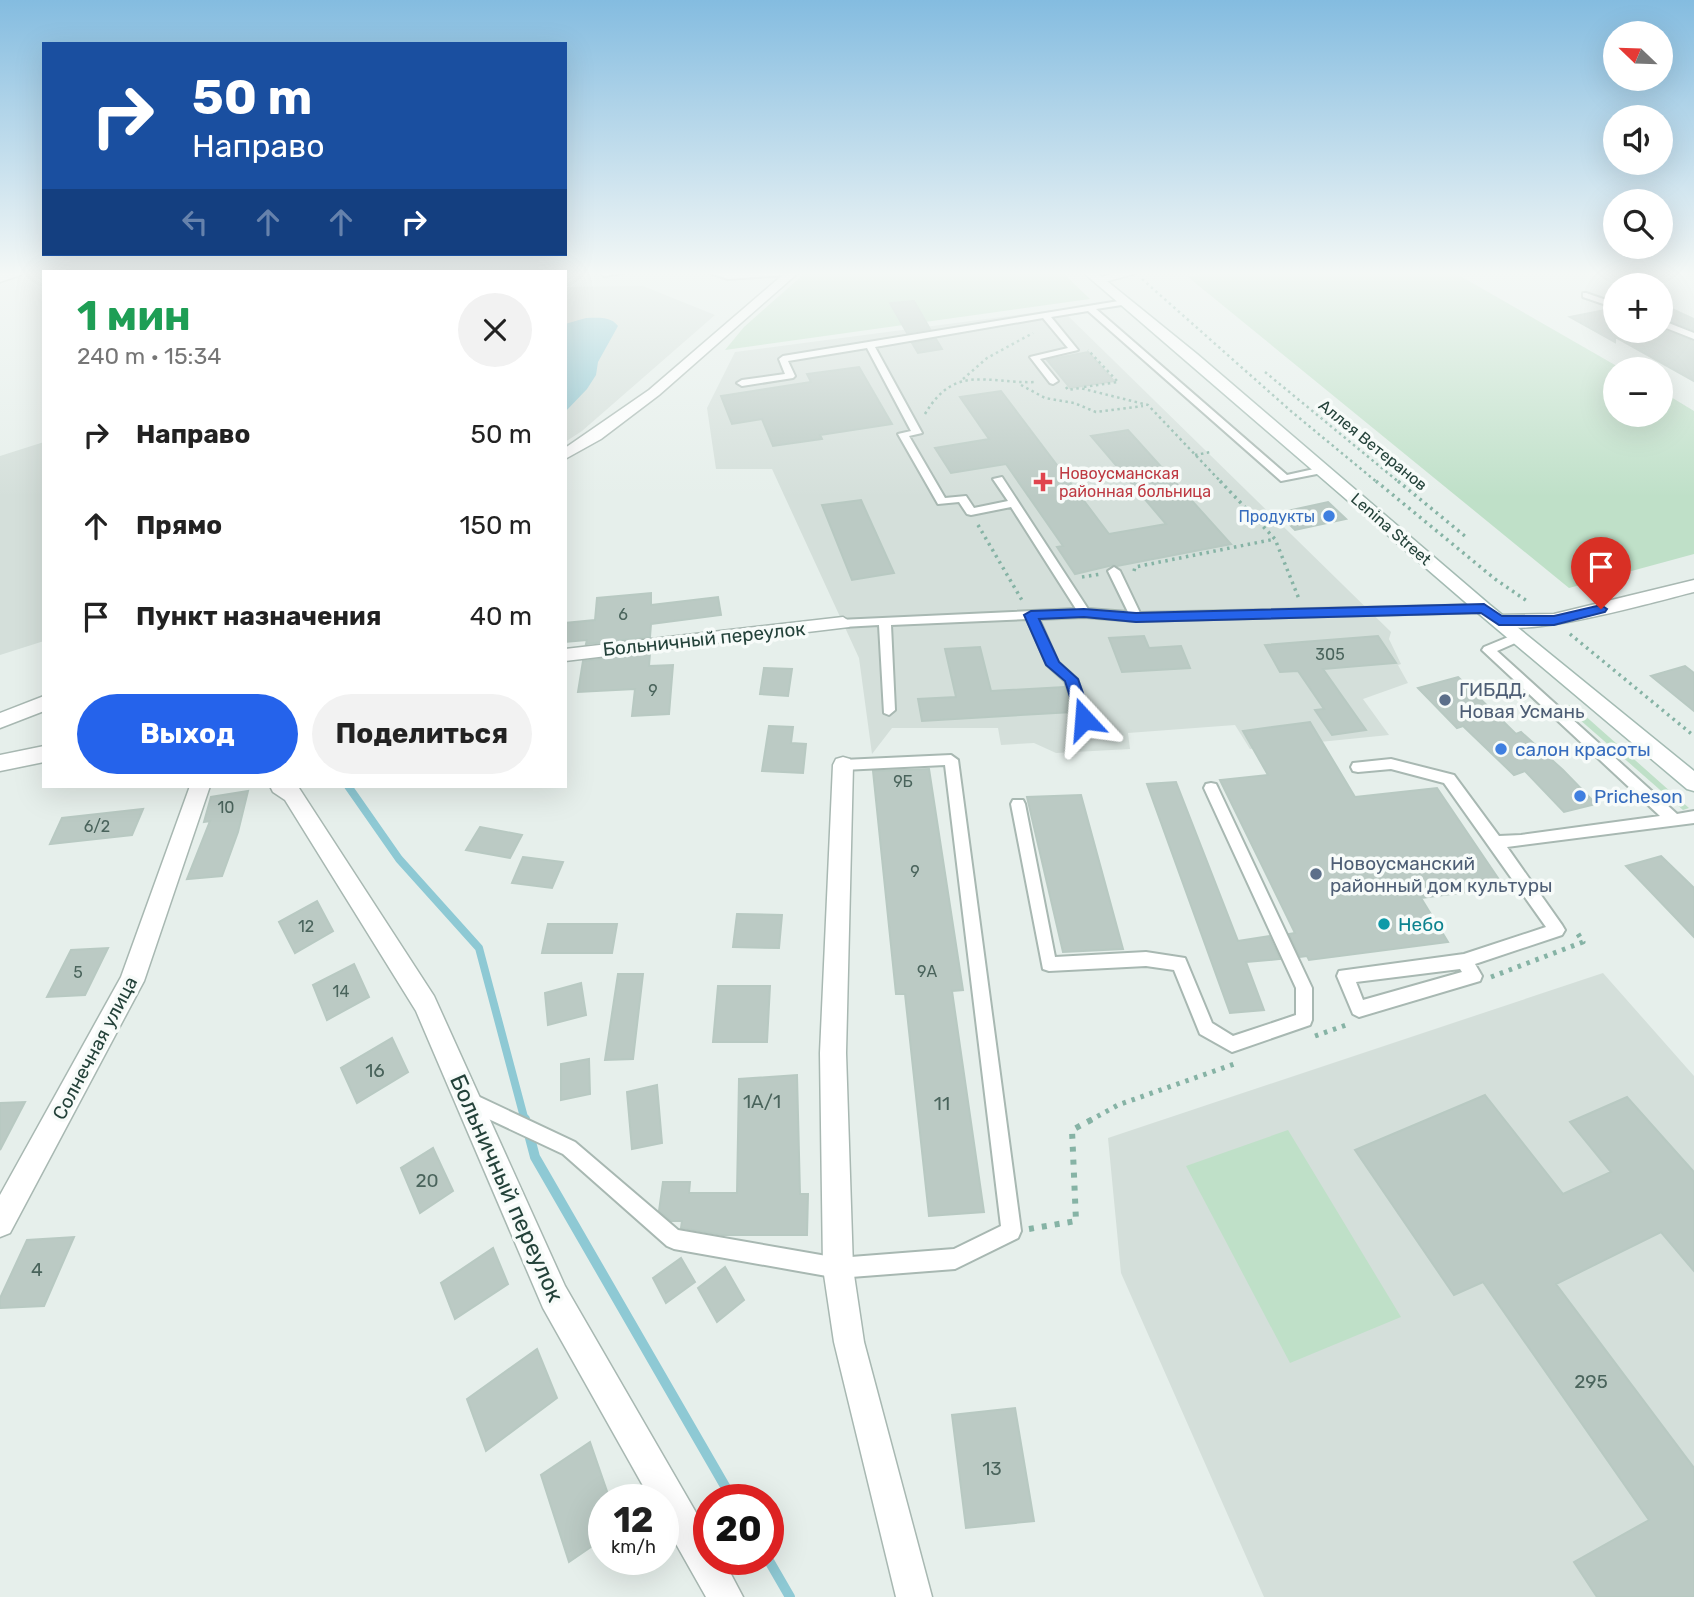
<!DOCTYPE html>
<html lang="ru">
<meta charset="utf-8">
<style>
:root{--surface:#fff;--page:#f2f2f2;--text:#222;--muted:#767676;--accent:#2563eb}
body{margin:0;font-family:Rubik,sans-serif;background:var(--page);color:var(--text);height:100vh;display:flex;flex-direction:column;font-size:26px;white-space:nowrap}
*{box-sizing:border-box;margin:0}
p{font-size:23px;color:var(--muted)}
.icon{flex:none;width:38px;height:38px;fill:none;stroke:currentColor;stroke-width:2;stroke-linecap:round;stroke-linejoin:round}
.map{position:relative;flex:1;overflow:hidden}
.side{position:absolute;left:42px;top:270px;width:525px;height:518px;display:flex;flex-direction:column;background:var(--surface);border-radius:0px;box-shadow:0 7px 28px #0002}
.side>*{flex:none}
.banner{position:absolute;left:42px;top:42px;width:525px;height:214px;border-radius:0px;box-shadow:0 7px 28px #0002;background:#1a4fa0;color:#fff;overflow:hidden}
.needle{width:46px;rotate:293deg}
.controls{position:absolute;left:1603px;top:21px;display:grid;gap:14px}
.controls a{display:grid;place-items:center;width:70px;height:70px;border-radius:50%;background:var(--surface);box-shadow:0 7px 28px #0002;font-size:35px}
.speed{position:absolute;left:588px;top:1484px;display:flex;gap:14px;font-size:35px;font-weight:700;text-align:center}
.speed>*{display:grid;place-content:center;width:91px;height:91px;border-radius:50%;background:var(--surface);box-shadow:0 7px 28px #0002;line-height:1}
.speed small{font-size:18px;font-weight:400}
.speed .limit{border:10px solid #d22;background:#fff;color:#111}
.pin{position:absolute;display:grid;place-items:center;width:60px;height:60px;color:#fff;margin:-72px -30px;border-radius:50% 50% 50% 0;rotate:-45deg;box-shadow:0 0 7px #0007}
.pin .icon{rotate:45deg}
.me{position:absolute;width:77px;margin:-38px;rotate:341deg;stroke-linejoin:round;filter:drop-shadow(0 0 5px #0008)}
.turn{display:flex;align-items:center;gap:24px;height:147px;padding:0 35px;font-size:32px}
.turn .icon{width:91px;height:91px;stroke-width:2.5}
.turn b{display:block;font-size:49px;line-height:60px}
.lanes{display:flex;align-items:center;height:66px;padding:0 35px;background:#0003;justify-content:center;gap:35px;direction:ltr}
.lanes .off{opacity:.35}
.round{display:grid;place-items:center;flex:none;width:74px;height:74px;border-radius:37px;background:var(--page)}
.summary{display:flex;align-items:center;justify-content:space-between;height:119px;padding:0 35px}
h1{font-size:42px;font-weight:700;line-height:52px;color:#1e9e55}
.button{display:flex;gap:14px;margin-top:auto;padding:14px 35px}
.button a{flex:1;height:80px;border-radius:42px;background:var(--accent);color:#fff;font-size:28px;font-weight:700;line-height:80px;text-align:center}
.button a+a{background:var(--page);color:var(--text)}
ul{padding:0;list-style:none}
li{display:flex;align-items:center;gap:21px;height:91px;padding:0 35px}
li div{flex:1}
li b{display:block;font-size:26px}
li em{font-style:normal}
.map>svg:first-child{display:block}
</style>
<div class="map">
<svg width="1694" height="1597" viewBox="0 0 1694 1597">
<rect width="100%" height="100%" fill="#e6efeb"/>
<path fill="#d4dfda" d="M643 286 715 315 582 431 565 442V287Z
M1061 309 1391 632 1389 639 1401 664 1398 665 1408 683 1363 699 1389 735 1250 749 1235 725 1128 733 1130 749 1056 753 1034 743 1001 745 998 728H892L872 754 859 658 772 469H716L707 408 735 352Z
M44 442V641L0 655V456Z
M1603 973 1694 1076V1597H1264L1121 1273 1108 1138Z"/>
<path fill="#bfe0c8" d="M805 273H1063L1090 299 725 350 744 327Z
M1204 273H1455L1622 369H1615V415H1661V391L1694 411V554L1569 588 1188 277Z
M1563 705H1573L1689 808 1683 810Z
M1288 1130 1401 1317 1290 1363 1186 1166Z"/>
<path fill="#8ec9d4" d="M586 318C599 318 610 316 618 326L598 362 596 375 587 389 565 412V324Z"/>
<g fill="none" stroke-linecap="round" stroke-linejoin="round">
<path stroke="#8ec9d4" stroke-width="8" d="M348 786 399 859 479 948 525 1121"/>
<path stroke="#8ec9d4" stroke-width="10" d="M525 1119 535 1157 733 1500
M768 1559 790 1597"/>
</g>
<path fill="#bbcac4" stroke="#b8c9c2" stroke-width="2" d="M914 301 930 329 907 333 890 303Z
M1661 304 1694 319V330L1661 318Z
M1610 309 1615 310V331L1661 329 1694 341V381L1615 337V342L1570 317Z
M936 339 942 349 918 353 912 343Z
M1088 352 1114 381 1070 388 1047 360Z
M859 367 892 424 820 435 822 439 773 446 762 419 732 424 721 396 811 382 807 374Z
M1001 391 1109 534 1166 524 1091 436 1128 430 1231 544 1117 566 1113 565 1075 574 1057 547 1063 546 1006 464 951 473 935 448 989 439 960 397Z
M861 500 894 573 852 580 822 505Z
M1328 502 1346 519 1295 530 1278 513Z
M651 593V605L718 597 721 615 651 624 650 637 586 644 587 640 565 642V623L595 620 597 598Z
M1144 636 1149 648 1181 646 1190 668 1122 672 1109 638Z
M1378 636 1396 663 1323 669 1366 730 1332 735 1315 710 1324 709 1298 671 1280 672 1265 645Z
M980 647 991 691 1064 687 1072 712 922 721 918 699 956 697 945 649Z
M650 653 649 666 673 665 669 714 632 716 635 689 578 692 583 661Z
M1685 666 1694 673V711L1651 676Z
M764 668 792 669 788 696 760 694Z
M1458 677 1516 734 1521 732 1563 770 1596 804 1564 812 1525 771 1514 775 1463 726 1457 728 1418 688Z
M1310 722 1355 797 1437 788 1504 887 1421 898 1448 942 1309 960 1307 956 1300 957 1289 934 1295 933 1220 780 1268 775 1243 731Z
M769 726 793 727 791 743 806 744 803 773 762 771Z
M929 769 963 990 952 991 984 1212 929 1216 905 994H896L873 771Z
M1176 782 1238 941 1269 936 1280 959 1246 962 1264 1010 1230 1013 1147 784Z
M248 791 238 832 222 876 187 879 210 821 204 822 211 797Z
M1081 795 1123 949 1063 952 1027 797Z
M143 809 132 835 50 844 62 818Z
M480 827 522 835 510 858 466 850Z
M1661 856 1694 888V937L1626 866Z
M523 857 563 862 552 888 512 883Z
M317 901 333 931 295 953 279 922Z
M737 914 782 915 779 948 733 947Z
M548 924H617L612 953H542Z
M108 948 85 995 47 997 71 950Z
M354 964 369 997 327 1020 313 985Z
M618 974H643L633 1059 605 1060Z
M581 983 586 1015 548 1025 545 993Z
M718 986H770L767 1042H713Z
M392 1038 408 1072 357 1103 341 1068Z
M589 1059 590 1094 561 1100V1064Z
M797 1075 800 1194H808L807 1235H722L681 1228 682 1221H671L659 1211 663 1182H690L689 1193H737L739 1079Z
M657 1085 662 1143 632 1149 627 1092Z
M1485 1095 1563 1194 1611 1172 1570 1122 1627 1097 1694 1172V1271L1661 1232 1556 1284 1694 1468V1597H1597L1574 1562 1649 1520 1483 1282 1454 1295 1355 1150Z
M25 1102 0 1150V1103Z
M433 1148 453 1191 420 1213 401 1168Z
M74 1237 44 1306 0 1308V1298L27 1240Z
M493 1248 508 1284 455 1319 441 1283Z
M681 1258 695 1282 666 1303 653 1278Z
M725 1267 744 1300 717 1322 698 1288Z
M537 1349 557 1398 486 1451 467 1399Z
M1015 1408 1034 1521 966 1528 952 1415Z
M590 1442 610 1500H604V1538L569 1562 541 1475Z"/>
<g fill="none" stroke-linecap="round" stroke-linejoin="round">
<g stroke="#a8b8b2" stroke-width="4">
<path id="service" d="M601 273H623L604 276Z
M710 273H789L785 275 728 279Z
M1586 293 1615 303V308L1583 297V293Z
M1125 300H1128V304L1096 309 1287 475 1323 467 1328 470 1327 472 1281 481 1088 311 1051 317 1078 350 1040 359 1058 381 1053 384 1050 383 1030 357 1068 348 1043 318 875 347 922 433 909 436 945 498 966 496 974 508 1008 501 993 479 1002 477 1088 609 1128 612 1108 571 1114 567 1120 571 1140 613 1484 605 1488 606V612L1136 621 1084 617 1039 619 1058 662 1077 679 1091 719 1084 724 1077 719 1065 681 1047 665 1027 619 891 625 895 710 889 715 884 713 879 625 843 627 839 626V620L1076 609 1011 507 971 515 967 514 959 502 938 504 898 434 911 431 867 348 788 361 795 376 793 378 742 386 737 383 742 380 785 374 779 359 783 356Z
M1661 320 1694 333V339L1661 326Z
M1518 633 1524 637 1522 640 1497 651 1677 814 1694 811V823L1507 847 1562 925 1565 930 1562 935 1475 964 1482 976 1480 981 1359 1017 1353 1014 1337 976 1339 971 1464 954 1546 927 1444 783 1391 769 1358 772 1353 771 1351 767 1353 763 1391 759 1454 775 1499 836 1521 835 1660 816 1482 650 1484 647ZM1460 969 1462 972 1363 1000 1356 982Z
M951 755 958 760 1021 1231 1018 1238 955 1269 838 1278 674 1249 667 1246 563 1154 463 1107 460 1101 463 1095 469 1092 575 1142 678 1230 838 1258 954 1249 1001 1226 945 765 843 770 836 765 843 760Z
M1211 783 1216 784 1218 788 1312 988V1020L1310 1025 1232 1052 1200 1034 1174 970 1146 966 1049 971 1043 969 1011 804 1013 800H1023L1025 804 1055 957 1146 952 1185 958 1212 1023 1233 1036 1296 1015V988L1204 788 1206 784Z"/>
</g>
<g stroke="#a8b8b2" stroke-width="3">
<path id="minor" d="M6 273H26L0 282V274Z
M1114 273H1137L1098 284 1092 280Z
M1694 580V592C1664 599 1507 645 1490 621L1499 615 1554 614Z
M843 617 852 623 849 627 565 661V649Z
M44 746V762L0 771V755Z
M843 757 850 759 853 765 846 1053 853 1268 864 1342 932 1597H896L834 1342 823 1268 820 1053 833 765 836 759Z
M190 786H210L144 981 10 1233 0 1237V1195L121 977Z
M270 786H296L299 788 434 996 565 1286 709 1535V1559H723L743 1597H706L663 1521V1500H651L543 1308 416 1011 285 800 273 792Z"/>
</g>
<g stroke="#a8b8b2" stroke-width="3">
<path id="tertiary" d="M785 273H798L659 395 601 439 565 459V448L649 390Z
M44 696V711L0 728V713Z"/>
</g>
<g stroke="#a4bbb3" stroke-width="3">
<path id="secondary" d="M1084 273H1097L1197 354 1490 605 1694 771V791L1687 789 1478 613Z"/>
</g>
<path stroke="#86b3a5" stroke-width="2.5" stroke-dasharray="2.5 3.5" stroke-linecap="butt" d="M1142 279 1292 412 1378 483
M1265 372 1400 483
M963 379 987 358 1033 333
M1021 385 1045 398 1074 403 1096 412 1143 406
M1066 387 1068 390 1080 388 1148 405 1222 483
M1084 387 1118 382 1088 350
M925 414C955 363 987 384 1036 382
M1195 455 1211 452"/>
<path stroke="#86b3a5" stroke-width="3.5" stroke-dasharray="2.5 4.5" stroke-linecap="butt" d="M1220 481 1275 539 1299 599
M1376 481 1495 579 1527 601
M1398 481 1466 537
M978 525 1023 602
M1134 571 1135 567 1275 539
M1082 577 1101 574
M1570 634 1694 736"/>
<path stroke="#86b3a5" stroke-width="5" stroke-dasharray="3.5 6" stroke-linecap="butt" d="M1491 977 1583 942 1575 929
M1315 1036 1349 1024
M1089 1121 1118 1105 1237 1063"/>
<path stroke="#86b3a5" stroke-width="6" stroke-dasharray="5 8" stroke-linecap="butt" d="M1029 1229 1076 1221 1072 1130 1093 1119"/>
<use href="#service" fill="#fff" fill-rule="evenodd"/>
<use href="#minor" fill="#fff" fill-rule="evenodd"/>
<use href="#tertiary" fill="#fff" fill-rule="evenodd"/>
<use href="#secondary" fill="#fff" fill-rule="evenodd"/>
</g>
<linearGradient id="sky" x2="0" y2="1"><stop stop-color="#84bce0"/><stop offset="0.55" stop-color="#f4f8f6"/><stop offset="1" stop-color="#f4f8f6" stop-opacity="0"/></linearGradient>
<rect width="1694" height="497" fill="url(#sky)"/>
<path fill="#2563eb" stroke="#184099" stroke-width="2" d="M1484 604 1502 616H1554L1601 605 1607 609 1605 612 1554 625H1499L1481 613 1136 622 1084 617 1039 619 1059 662 1078 679 1092 719 1084 725 1077 719 1065 681 1046 665 1024 615 1031 611 1084 609 1136 613Z"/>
<path fill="#e0444e" stroke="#f7fbf9" stroke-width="2.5" d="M1039.5 471.5h7v7h7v7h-7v7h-7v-7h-7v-7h7z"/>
<g fill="#3f7fe0" stroke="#f7fbf9" stroke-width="2.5">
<circle cx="1329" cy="516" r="7"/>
<circle cx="1501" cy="749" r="7"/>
<circle cx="1580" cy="796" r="7"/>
</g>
<g fill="#5c6f8a" stroke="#f7fbf9" stroke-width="2.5">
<circle cx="1445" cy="700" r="7"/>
<circle cx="1316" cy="874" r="7"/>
</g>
<circle fill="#0f9aa8" stroke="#f7fbf9" stroke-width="2.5" cx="1384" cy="924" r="7"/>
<g text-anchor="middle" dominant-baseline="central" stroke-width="7" stroke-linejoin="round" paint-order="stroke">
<g font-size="16" fill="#24423a" stroke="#f7fbf9">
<text transform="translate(1373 445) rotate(39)">Аллея Ветеранов</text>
<text transform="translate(1391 529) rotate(41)">Lenina Street</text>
</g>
<g font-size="16" fill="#be3a42" stroke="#f7fbf9" text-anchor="start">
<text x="1059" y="473">Новоусманская<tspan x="1059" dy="18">районная больница</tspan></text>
</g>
<g font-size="16" fill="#366cbe" stroke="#f7fbf9" text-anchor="end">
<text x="1315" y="516">Продукты</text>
</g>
<g font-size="16" fill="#4a645c">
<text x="623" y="614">6</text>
<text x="1330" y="654">305</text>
<text x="653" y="690">9</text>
<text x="903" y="781">9Б</text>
<text x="226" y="807">10</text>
<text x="97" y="826">6/2</text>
<text x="915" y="871">9</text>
<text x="306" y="926">12</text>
<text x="927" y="971">9А</text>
<text x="78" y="972">5</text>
<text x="341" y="991">14</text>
</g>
<g font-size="19" fill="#24423a" stroke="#f7fbf9">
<text transform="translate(704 639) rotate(-6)">Больничный переулок</text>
<text transform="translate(95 1048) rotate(-62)">Солнечная улица</text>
</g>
<g font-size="19" fill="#4e5e75" stroke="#f7fbf9" text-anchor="start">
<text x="1459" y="689">ГИБДД,<tspan x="1459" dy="22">Новая Усмань</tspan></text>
<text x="1330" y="863">Новоусманский<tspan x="1330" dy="22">районный дом культуры</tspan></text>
</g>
<g font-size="19" fill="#366cbe" stroke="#f7fbf9" text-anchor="start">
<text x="1515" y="749">салон красоты</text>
<text x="1594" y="796">Pricheson</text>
</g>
<g font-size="19" fill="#0d838f" stroke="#f7fbf9" text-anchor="start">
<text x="1398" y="924">Небо</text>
</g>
<g font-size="19" fill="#4a645c">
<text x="375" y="1070">16</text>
<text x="762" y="1101">1А/1</text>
<text x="942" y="1103">11</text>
<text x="427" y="1180">20</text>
<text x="37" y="1269">4</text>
<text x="1591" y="1381">295</text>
<text x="992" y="1468">13</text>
</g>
<g font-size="23" fill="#24423a" stroke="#f7fbf9">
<text transform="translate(507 1188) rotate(66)">Больничный переулок</text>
</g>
</g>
</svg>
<div class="controls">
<a><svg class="needle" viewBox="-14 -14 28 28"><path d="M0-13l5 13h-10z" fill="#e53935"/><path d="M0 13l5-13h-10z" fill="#767676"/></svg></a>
<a><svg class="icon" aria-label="sound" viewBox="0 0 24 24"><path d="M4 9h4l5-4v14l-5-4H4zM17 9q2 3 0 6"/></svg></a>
<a><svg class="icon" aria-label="search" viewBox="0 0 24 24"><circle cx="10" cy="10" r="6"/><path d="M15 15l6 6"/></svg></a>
<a>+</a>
<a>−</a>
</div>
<div class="speed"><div>12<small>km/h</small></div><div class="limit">20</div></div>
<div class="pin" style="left:1601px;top:609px;background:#d93025"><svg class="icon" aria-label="arrive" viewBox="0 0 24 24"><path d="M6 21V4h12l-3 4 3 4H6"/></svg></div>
<svg class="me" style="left:1084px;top:719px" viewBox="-20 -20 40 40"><path d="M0-17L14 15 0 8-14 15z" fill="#2563eb" stroke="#fff" stroke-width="4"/></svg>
<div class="banner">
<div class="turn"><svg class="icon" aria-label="right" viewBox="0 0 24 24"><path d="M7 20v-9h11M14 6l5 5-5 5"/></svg><div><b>50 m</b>Направо</div></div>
<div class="lanes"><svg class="icon off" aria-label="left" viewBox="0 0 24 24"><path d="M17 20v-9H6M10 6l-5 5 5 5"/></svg><svg class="icon off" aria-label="ahead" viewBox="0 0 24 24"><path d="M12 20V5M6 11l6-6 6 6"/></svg><svg class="icon off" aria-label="ahead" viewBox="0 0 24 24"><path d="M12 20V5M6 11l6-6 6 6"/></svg><svg class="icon" aria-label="right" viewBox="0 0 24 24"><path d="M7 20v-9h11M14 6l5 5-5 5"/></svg></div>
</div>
<section class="side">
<div class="summary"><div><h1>1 мин</h1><p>240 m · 15:34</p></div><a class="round"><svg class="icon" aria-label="close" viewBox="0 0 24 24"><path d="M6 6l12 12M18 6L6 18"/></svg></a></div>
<ul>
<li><svg class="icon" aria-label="right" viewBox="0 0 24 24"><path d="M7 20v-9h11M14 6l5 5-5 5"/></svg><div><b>Направо</b></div><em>50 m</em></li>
<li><svg class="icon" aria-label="ahead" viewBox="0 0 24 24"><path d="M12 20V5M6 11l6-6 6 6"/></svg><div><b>Прямо</b></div><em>150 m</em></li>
<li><svg class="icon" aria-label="arrive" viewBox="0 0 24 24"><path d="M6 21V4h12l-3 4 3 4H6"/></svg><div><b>Пункт назначения</b></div><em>40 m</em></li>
</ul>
<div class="button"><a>Выход</a><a>Поделиться</a></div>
</section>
</div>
